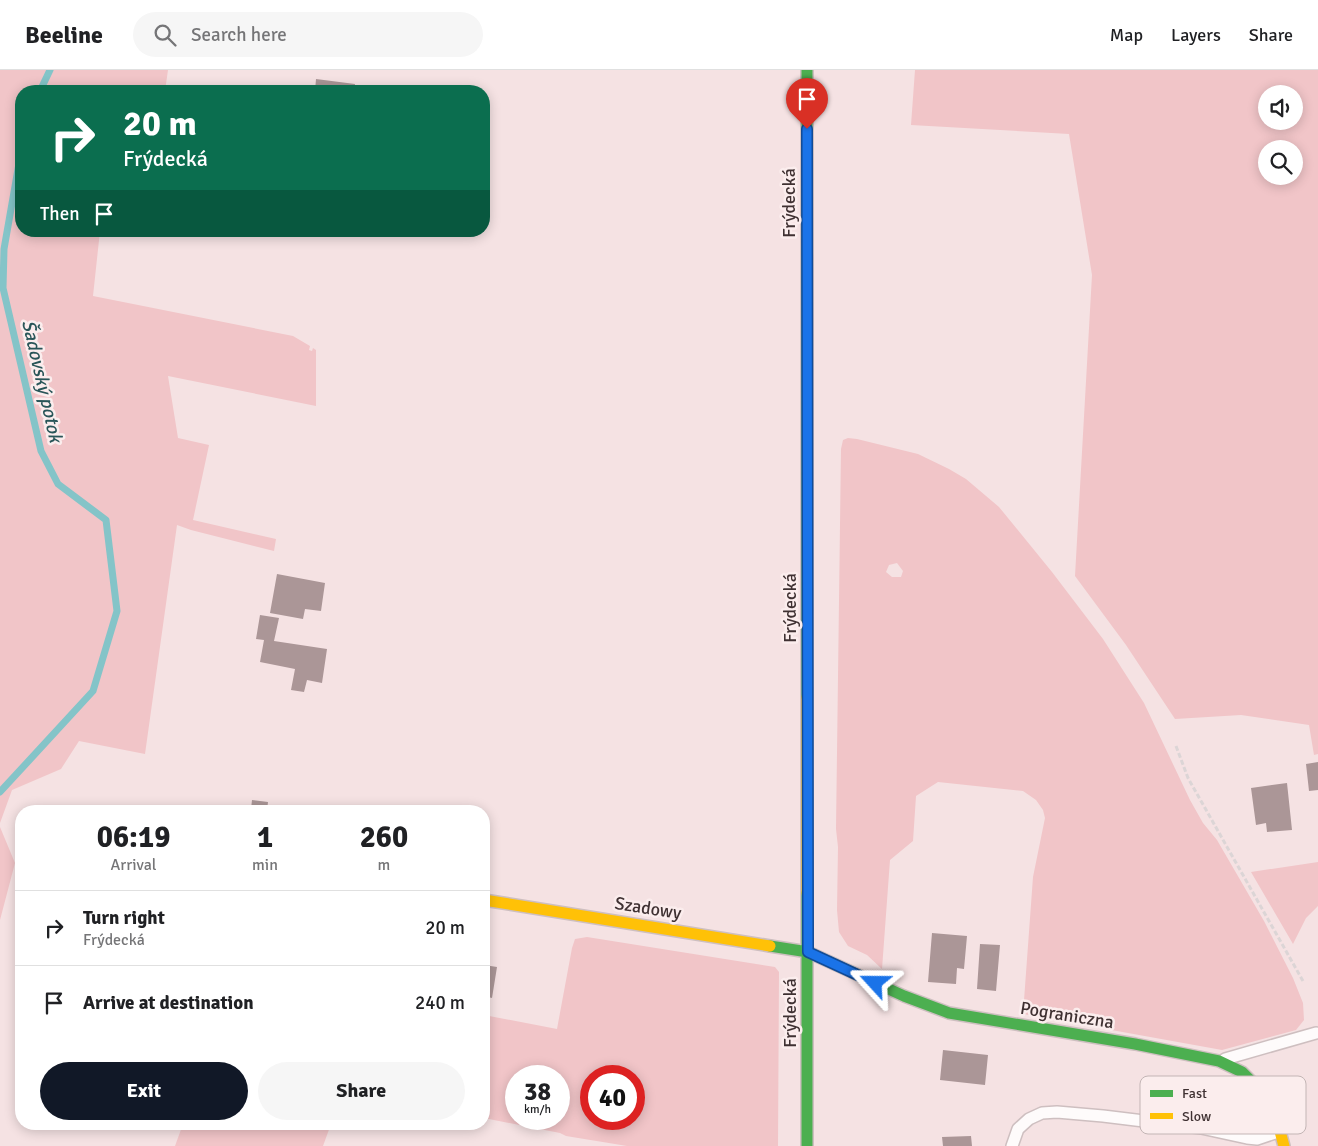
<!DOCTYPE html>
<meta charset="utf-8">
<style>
:root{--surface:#fff;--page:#f6f6f6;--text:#202124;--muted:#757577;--line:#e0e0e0;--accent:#111827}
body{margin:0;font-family:Signika,sans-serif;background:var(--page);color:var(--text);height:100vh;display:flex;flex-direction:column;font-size:19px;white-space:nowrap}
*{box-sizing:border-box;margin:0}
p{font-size:16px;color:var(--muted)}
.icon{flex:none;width:28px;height:28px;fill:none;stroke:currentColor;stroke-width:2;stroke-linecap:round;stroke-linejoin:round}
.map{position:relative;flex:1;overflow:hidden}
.details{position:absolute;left:15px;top:735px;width:475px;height:325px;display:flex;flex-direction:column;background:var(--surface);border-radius:20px;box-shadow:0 2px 12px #0003}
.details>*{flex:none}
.banner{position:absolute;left:15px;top:15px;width:475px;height:152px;border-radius:20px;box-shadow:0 2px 12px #0003;background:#0b6e4f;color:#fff;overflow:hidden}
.tools{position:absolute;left:1258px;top:15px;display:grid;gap:10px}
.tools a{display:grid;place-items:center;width:45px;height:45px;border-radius:50%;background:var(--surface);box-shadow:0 2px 12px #0003;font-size:25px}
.speed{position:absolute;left:505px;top:995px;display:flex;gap:10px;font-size:25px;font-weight:700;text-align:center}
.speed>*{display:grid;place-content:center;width:65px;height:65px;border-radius:50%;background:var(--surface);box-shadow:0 2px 12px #0003;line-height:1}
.speed small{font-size:12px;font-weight:400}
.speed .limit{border:8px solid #d22;background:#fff;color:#111}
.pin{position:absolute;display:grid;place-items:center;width:42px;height:42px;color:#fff;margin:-51px -21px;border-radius:50% 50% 50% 0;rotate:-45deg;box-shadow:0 0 5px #0007}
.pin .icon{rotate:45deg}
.me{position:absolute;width:55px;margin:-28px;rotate:294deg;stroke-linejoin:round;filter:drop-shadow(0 0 4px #0008)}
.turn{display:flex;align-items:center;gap:18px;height:105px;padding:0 25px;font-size:22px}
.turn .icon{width:65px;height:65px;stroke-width:2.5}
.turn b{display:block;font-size:35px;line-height:42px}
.then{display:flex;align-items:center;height:48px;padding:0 25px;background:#0003;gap:10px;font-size:19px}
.eta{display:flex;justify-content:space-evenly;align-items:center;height:85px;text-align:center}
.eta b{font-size:30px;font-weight:700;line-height:35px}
.action{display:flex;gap:10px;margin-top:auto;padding:10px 25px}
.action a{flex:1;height:58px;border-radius:30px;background:var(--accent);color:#fff;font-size:20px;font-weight:700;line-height:58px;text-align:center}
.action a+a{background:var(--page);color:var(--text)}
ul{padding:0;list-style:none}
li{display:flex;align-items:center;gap:15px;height:75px;padding:0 25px;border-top:1px solid var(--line)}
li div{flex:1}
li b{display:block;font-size:19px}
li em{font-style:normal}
header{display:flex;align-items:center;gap:30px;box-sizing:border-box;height:70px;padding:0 25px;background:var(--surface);border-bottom:1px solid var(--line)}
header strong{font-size:24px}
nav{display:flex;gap:28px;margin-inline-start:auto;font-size:18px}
.search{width:350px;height:45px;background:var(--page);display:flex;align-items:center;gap:12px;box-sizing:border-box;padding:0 18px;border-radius:28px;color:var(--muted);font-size:19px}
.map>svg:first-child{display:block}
</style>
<header>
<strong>Beeline</strong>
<div class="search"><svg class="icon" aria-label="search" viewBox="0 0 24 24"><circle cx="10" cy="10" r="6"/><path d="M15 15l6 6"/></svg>Search here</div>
<nav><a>Map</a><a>Layers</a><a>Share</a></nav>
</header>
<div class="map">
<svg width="1318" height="1076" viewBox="0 0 1318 1076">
<rect width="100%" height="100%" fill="#f5e2e3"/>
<path fill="#f1c5c8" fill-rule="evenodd" d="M0 0H168L165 21H21V161H100L93 226 293 266 310 276 309 280 312 281 313 278 316 280V336L168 306 178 368 209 375 193 450 276 469 274 481 191 460 177 455 145 684 79 671 61 699 12 720 0 753Z
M915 0H1318V684L1314 685 1309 655 1241 645 1175 649 1126 575 1075 506 1092 205 1069 64 911 55ZM1266 24H1294V51H1266ZM1266 79H1294V106H1266Z
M848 368 857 369 918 384 949 399 966 409 999 437 1052 502 1103 569 1144 633 1190 730 1203 753 1217 770 1264 851 1293 908 1303 933 1304 950 1296 960 1222 980 1023 944 1033 807 1045 748 1043 740 1036 730 1023 721 938 712 916 726 913 771 890 790 882 899 867 885 848 876 839 862 837 840 838 777 836 759 841 379 843 370ZM897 493 903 501 901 507H892L886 502 889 495Z
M0 757 15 793 0 850Z
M1318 792V836L1306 848 1293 874 1251 802Z
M587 867 775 897 779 902 778 1076H627L566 1066 560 1063 484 1048V945L557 959 572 878 575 869ZM516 1006H559V1049H516ZM591 1006H634V1049H591Z
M183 1054H331L323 1076H175Z"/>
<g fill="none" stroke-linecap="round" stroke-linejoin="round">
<path stroke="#84c4c8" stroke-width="7" d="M40 21 50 0
M0 722 93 621 117 541 106 450 58 414 41 381 3 218 4 179 21 82"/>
</g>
<path fill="#ab9697" d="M316 9 355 14 354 21H315Z
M277 504 325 513 321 541 305 539 303 549 270 543Z
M260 545 279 548 274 571 327 579 322 613 307 610 304 622 291 620 295 599 260 592 264 570 256 569Z
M1318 692V720L1309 721 1306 694Z
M1287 713 1292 760 1267 762 1266 753 1256 755 1251 718Z
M252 730 268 732 267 741H239L240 737 251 739Z
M932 863 967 866 964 899 957 898 956 914 928 912Z
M980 874 1000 875 996 921 977 919Z
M484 895 497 897 492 928 484 926Z
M943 980 988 985 985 1015 940 1010Z
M971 1066 972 1076H943L942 1067Z"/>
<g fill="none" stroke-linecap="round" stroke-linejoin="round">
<g stroke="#cebfc0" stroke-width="14">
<path id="lane" d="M1225 989 1316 963
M1012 1076 1018 1059 1029 1049 1042 1043 1057 1042 1103 1046 1201 1058 1247 1068 1257 1069 1281 1061"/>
</g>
<g stroke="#cebfc0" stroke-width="14">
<path id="fast" d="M807 0V627
M807 823V1076
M770 876 808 882 904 926 949 943 1135 974 1219 991 1242 1002 1258 1018"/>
</g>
<g stroke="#cebfc0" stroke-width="14">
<path id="slow" d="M807 627V823
M484 830 770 876
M1258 1018 1275 1043 1284 1076"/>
</g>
<path stroke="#dcd5d6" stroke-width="3" stroke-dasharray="5 2.5" stroke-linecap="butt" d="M1176 676 1188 708 1303 911"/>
<use href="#lane" stroke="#fefbfb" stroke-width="11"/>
<use href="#fast" stroke="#4caf50" stroke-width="11"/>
<use href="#slow" stroke="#ffc107" stroke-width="11"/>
</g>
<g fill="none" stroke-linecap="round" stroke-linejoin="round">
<g stroke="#114b97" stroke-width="12">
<path id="route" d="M807 59 808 882 875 913"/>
</g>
<use href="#route" stroke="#1a73e8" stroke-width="9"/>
</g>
<g text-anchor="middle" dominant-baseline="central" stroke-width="5" stroke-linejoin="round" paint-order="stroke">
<g font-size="18" fill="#3f3132" stroke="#fbeded">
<text transform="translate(789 133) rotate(-90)">Frýdecká</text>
<text transform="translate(790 538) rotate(-90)">Frýdecká</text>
<text transform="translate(648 838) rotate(9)">Szadowy</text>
<text transform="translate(790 943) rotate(-90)">Frýdecká</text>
<text transform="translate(1067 945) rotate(9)">Pograniczna</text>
</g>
<g font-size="19" font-style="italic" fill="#295558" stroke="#fbeded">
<text transform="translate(42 311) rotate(77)">Šadovský potok</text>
</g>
</g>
<rect x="1140" y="1006" width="166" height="58" rx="8" fill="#fbeded" stroke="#c3b5b5" stroke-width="1"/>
<rect x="1150" y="1020" width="23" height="7" fill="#4caf50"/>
<rect x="1150" y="1043" width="23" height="6" fill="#ffc107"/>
<g font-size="14" fill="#3f3132">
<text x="1182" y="1028">Fast</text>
<text x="1182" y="1051">Slow</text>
</g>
</svg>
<div class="tools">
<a><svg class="icon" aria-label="sound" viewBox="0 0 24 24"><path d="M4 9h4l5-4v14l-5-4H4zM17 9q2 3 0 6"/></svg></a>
<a><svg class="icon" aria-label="search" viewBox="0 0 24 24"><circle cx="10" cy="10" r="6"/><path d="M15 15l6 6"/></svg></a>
</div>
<div class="speed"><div>38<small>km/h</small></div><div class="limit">40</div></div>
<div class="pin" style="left:807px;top:59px;background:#d93025"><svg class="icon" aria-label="arrive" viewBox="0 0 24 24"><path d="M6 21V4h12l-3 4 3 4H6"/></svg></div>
<svg class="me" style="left:875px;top:913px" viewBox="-20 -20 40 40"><path d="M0-17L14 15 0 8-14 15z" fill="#1a73e8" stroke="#fff" stroke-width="4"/></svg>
<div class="banner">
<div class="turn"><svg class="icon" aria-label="right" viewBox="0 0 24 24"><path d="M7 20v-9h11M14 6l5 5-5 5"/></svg><div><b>20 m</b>Frýdecká</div></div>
<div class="then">Then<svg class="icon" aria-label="arrive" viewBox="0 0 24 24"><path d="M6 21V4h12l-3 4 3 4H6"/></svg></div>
</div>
<section class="details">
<div class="eta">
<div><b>06:19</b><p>Arrival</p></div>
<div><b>1</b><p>min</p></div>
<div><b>260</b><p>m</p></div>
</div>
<ul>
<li><svg class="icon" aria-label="right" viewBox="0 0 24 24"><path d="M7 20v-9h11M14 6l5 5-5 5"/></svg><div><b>Turn right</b><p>Frýdecká</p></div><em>20 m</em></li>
<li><svg class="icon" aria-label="arrive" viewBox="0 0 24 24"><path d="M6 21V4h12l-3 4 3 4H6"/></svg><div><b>Arrive at destination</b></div><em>240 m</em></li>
</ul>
<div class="action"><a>Exit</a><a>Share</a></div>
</section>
</div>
